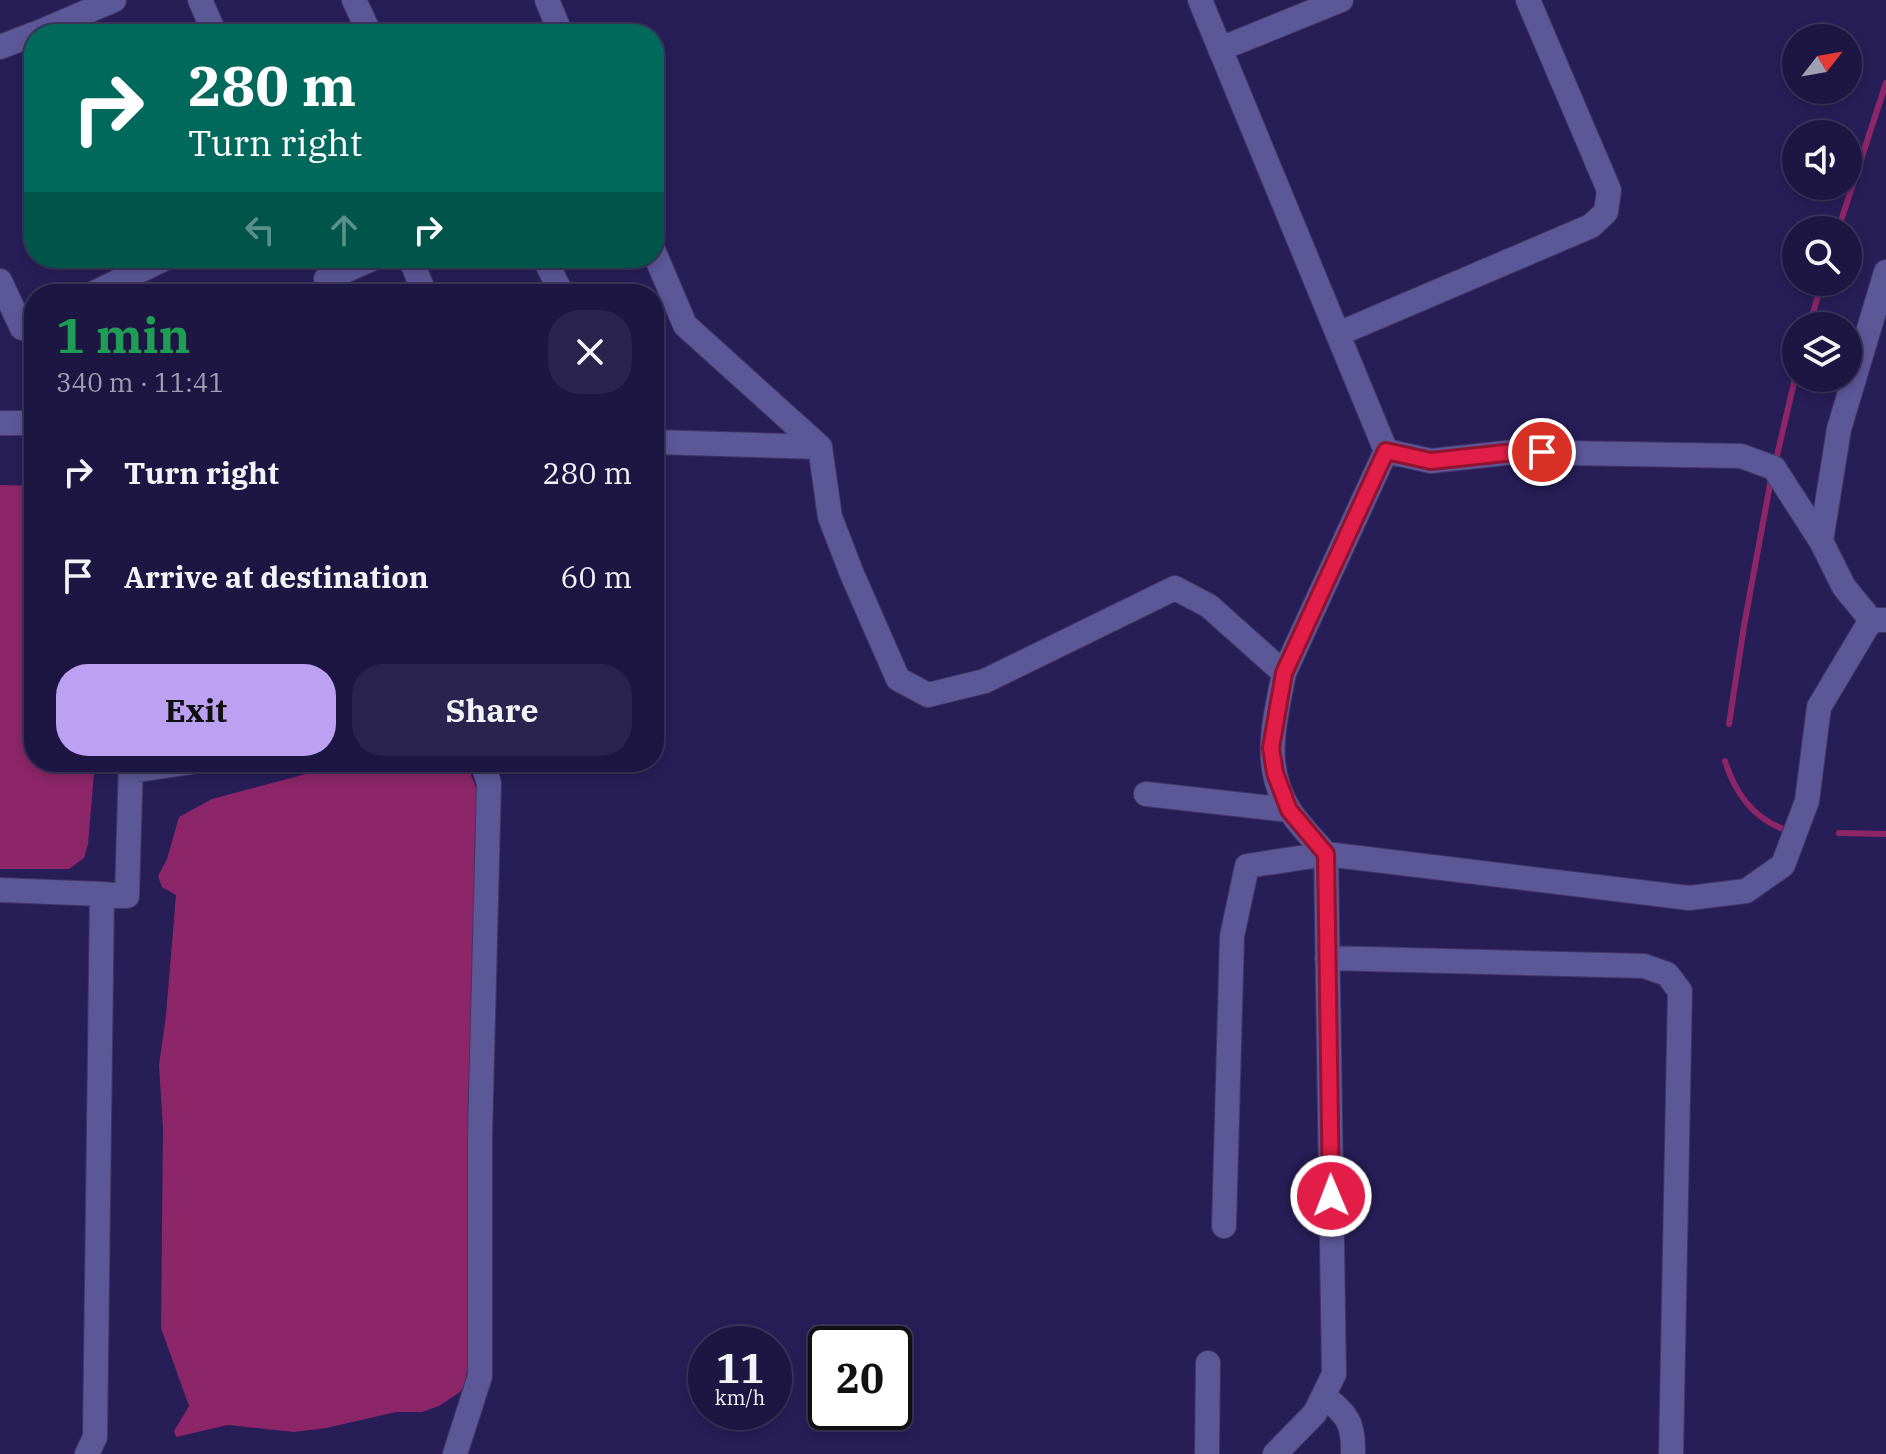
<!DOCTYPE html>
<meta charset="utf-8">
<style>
:root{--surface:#1d1642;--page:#2a234d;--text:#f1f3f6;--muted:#a09fb2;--line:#3b355b;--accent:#bca0f2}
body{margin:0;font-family:"IBM Plex Serif",serif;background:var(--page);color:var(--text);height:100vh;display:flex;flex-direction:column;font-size:30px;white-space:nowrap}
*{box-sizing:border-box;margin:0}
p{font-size:26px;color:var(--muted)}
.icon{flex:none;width:44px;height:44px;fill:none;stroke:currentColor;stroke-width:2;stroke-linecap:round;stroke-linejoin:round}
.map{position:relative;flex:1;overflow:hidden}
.drawer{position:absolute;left:24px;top:284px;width:640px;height:488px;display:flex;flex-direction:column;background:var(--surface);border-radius:32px;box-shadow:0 4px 12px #0003,0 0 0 2px var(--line)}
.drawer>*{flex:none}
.hud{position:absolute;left:24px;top:24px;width:640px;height:244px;border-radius:32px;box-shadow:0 4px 12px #0003,0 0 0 2px var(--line);background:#00695c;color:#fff;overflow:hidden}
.needle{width:52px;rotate:59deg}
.controls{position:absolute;left:1782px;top:24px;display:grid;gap:16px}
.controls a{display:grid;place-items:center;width:80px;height:80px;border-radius:50%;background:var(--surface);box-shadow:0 4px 12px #0003,0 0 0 2px var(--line);font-size:40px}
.speed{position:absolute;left:688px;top:1326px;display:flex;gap:16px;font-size:40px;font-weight:700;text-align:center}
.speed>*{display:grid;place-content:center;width:104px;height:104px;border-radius:50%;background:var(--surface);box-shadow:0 4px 12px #0003,0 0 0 2px var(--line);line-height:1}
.speed small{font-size:20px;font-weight:400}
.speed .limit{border:4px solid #111;border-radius:12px;background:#fff;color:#111}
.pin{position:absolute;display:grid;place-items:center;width:68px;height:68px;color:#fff;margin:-34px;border:4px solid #fff;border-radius:50%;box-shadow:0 2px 8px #0007}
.me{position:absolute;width:88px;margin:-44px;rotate:359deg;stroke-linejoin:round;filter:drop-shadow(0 0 6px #0008)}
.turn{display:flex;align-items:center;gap:28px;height:168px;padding:0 32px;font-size:36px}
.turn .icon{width:104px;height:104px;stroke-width:2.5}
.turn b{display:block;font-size:56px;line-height:68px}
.lanes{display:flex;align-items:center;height:76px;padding:0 32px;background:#0003;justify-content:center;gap:40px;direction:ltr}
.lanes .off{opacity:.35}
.round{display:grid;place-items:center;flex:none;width:84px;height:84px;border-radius:32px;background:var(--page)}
.overview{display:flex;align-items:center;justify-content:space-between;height:136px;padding:0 32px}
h1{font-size:48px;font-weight:700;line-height:60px;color:#1e9e55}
.button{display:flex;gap:16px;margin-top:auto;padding:16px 32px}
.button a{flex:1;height:92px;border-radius:32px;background:var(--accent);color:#111;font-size:32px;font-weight:700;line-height:92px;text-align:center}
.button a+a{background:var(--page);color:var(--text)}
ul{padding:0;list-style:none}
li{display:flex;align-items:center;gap:24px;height:104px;padding:0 32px}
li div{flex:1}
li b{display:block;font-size:30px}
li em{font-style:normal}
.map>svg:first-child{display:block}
</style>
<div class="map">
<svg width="1886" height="1454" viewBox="0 0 1886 1454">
<rect width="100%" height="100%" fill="#271e58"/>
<path fill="#8c2668" d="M0 485 34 486V762H95L88 844 84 858 69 869H0Z
M351 762H461L469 770 479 795 469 1337 466 1383 460 1392 439 1406 422 1412H396L326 1428 294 1432 228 1425 176 1437 174 1431 189 1406 161 1328 163 1128 159 1065 166 1015 176 895 162 887 158 876 167 859 179 817 212 799Z"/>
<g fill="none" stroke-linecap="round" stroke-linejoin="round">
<path stroke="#8c2668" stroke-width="6" d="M1838 230 1886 83
M1809 326 1822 282
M1775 464 1796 374
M1729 724 1744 626 1771 479
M1725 761C1735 793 1752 817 1783 829
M1839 833 1886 834"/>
<g stroke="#423566" stroke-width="26">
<path id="minor" d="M200 0 215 34
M354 0 370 34
M547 0 561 34
M1200 0 1386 451 1431 461 1514 452 1741 456 1774 468 1821 541 1844 587 1871 620H1884
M35 34 114 0
M0 47 34 34
M1220 49 1341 0
M654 252 685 325 820 447 830 517 852 574 898 679 928 695 985 681 1175 588 1209 606 1284 673C1275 721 1261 766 1290 811 1300 826 1314 840 1326 854L1334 1374 1315 1413 1275 1454
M410 258 425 294
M544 258 562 294
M326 279 374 258
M0 281 22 328 34 322
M92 294 166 258
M1338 334 1591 226 1606 212 1609 190 1528 0
M0 423H34
M654 442 820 447
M1821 541 1839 429 1886 272
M1284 673 1386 451
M131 771 192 762
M1146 794 1289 810
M0 890 102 894
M1327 958 1644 966 1667 974 1680 991 1671 1454
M1224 1226 1232 936 1247 866 1326 854 1689 898 1746 891 1783 865 1807 801 1819 707 1871 620
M1324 1396C1347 1415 1354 1422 1353 1454
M87 1454 95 1437 102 894 127 896 131 762
M455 1454 480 1376V1135L489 783 482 762
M1207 1454 1208 1363"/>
</g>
<use href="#minor" stroke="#5c5797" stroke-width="24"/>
</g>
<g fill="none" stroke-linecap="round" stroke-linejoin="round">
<g stroke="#92132f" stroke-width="20">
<path id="route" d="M1331 1196 1326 854 1289 810 1275 773 1271 748 1284 673 1386 451 1431 461 1514 452H1542"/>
</g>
<use href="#route" stroke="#e11d48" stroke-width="14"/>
</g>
</svg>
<div class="controls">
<a><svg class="needle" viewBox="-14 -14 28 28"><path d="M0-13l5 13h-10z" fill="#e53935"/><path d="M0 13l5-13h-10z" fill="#a09fb2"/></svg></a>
<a><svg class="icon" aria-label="sound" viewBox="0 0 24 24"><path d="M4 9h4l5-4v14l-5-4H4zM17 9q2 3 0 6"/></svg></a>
<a><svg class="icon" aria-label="search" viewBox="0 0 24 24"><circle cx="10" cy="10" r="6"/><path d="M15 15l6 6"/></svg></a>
<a><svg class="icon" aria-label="layers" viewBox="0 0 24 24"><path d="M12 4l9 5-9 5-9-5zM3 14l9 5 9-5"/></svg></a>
</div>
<div class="speed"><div>11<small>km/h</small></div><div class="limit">20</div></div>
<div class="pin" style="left:1542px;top:452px;background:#d93025"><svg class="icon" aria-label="arrive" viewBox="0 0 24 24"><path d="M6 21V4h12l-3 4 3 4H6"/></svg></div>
<svg class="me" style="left:1331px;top:1196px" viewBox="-20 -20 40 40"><circle r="17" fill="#e11d48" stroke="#fff" stroke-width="3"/><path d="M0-11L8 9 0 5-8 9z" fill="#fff"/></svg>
<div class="hud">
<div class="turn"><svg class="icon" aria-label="right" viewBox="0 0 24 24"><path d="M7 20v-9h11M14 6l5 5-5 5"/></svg><div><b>280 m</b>Turn right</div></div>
<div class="lanes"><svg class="icon off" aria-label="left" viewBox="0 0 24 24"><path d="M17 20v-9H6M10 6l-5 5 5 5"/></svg><svg class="icon off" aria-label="ahead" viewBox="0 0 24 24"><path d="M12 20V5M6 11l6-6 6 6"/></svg><svg class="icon" aria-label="right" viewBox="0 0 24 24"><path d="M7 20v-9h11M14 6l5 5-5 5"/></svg></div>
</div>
<section class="drawer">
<div class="overview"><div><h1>1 min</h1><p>340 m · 11:41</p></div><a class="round"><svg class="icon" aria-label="close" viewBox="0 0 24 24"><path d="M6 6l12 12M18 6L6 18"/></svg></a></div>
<ul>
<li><svg class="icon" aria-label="right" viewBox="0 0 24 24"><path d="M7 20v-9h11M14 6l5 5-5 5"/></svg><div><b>Turn right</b></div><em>280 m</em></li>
<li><svg class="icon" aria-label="arrive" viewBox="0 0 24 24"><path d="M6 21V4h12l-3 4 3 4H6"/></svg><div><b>Arrive at destination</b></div><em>60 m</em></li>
</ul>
<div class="button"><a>Exit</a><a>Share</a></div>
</section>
</div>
